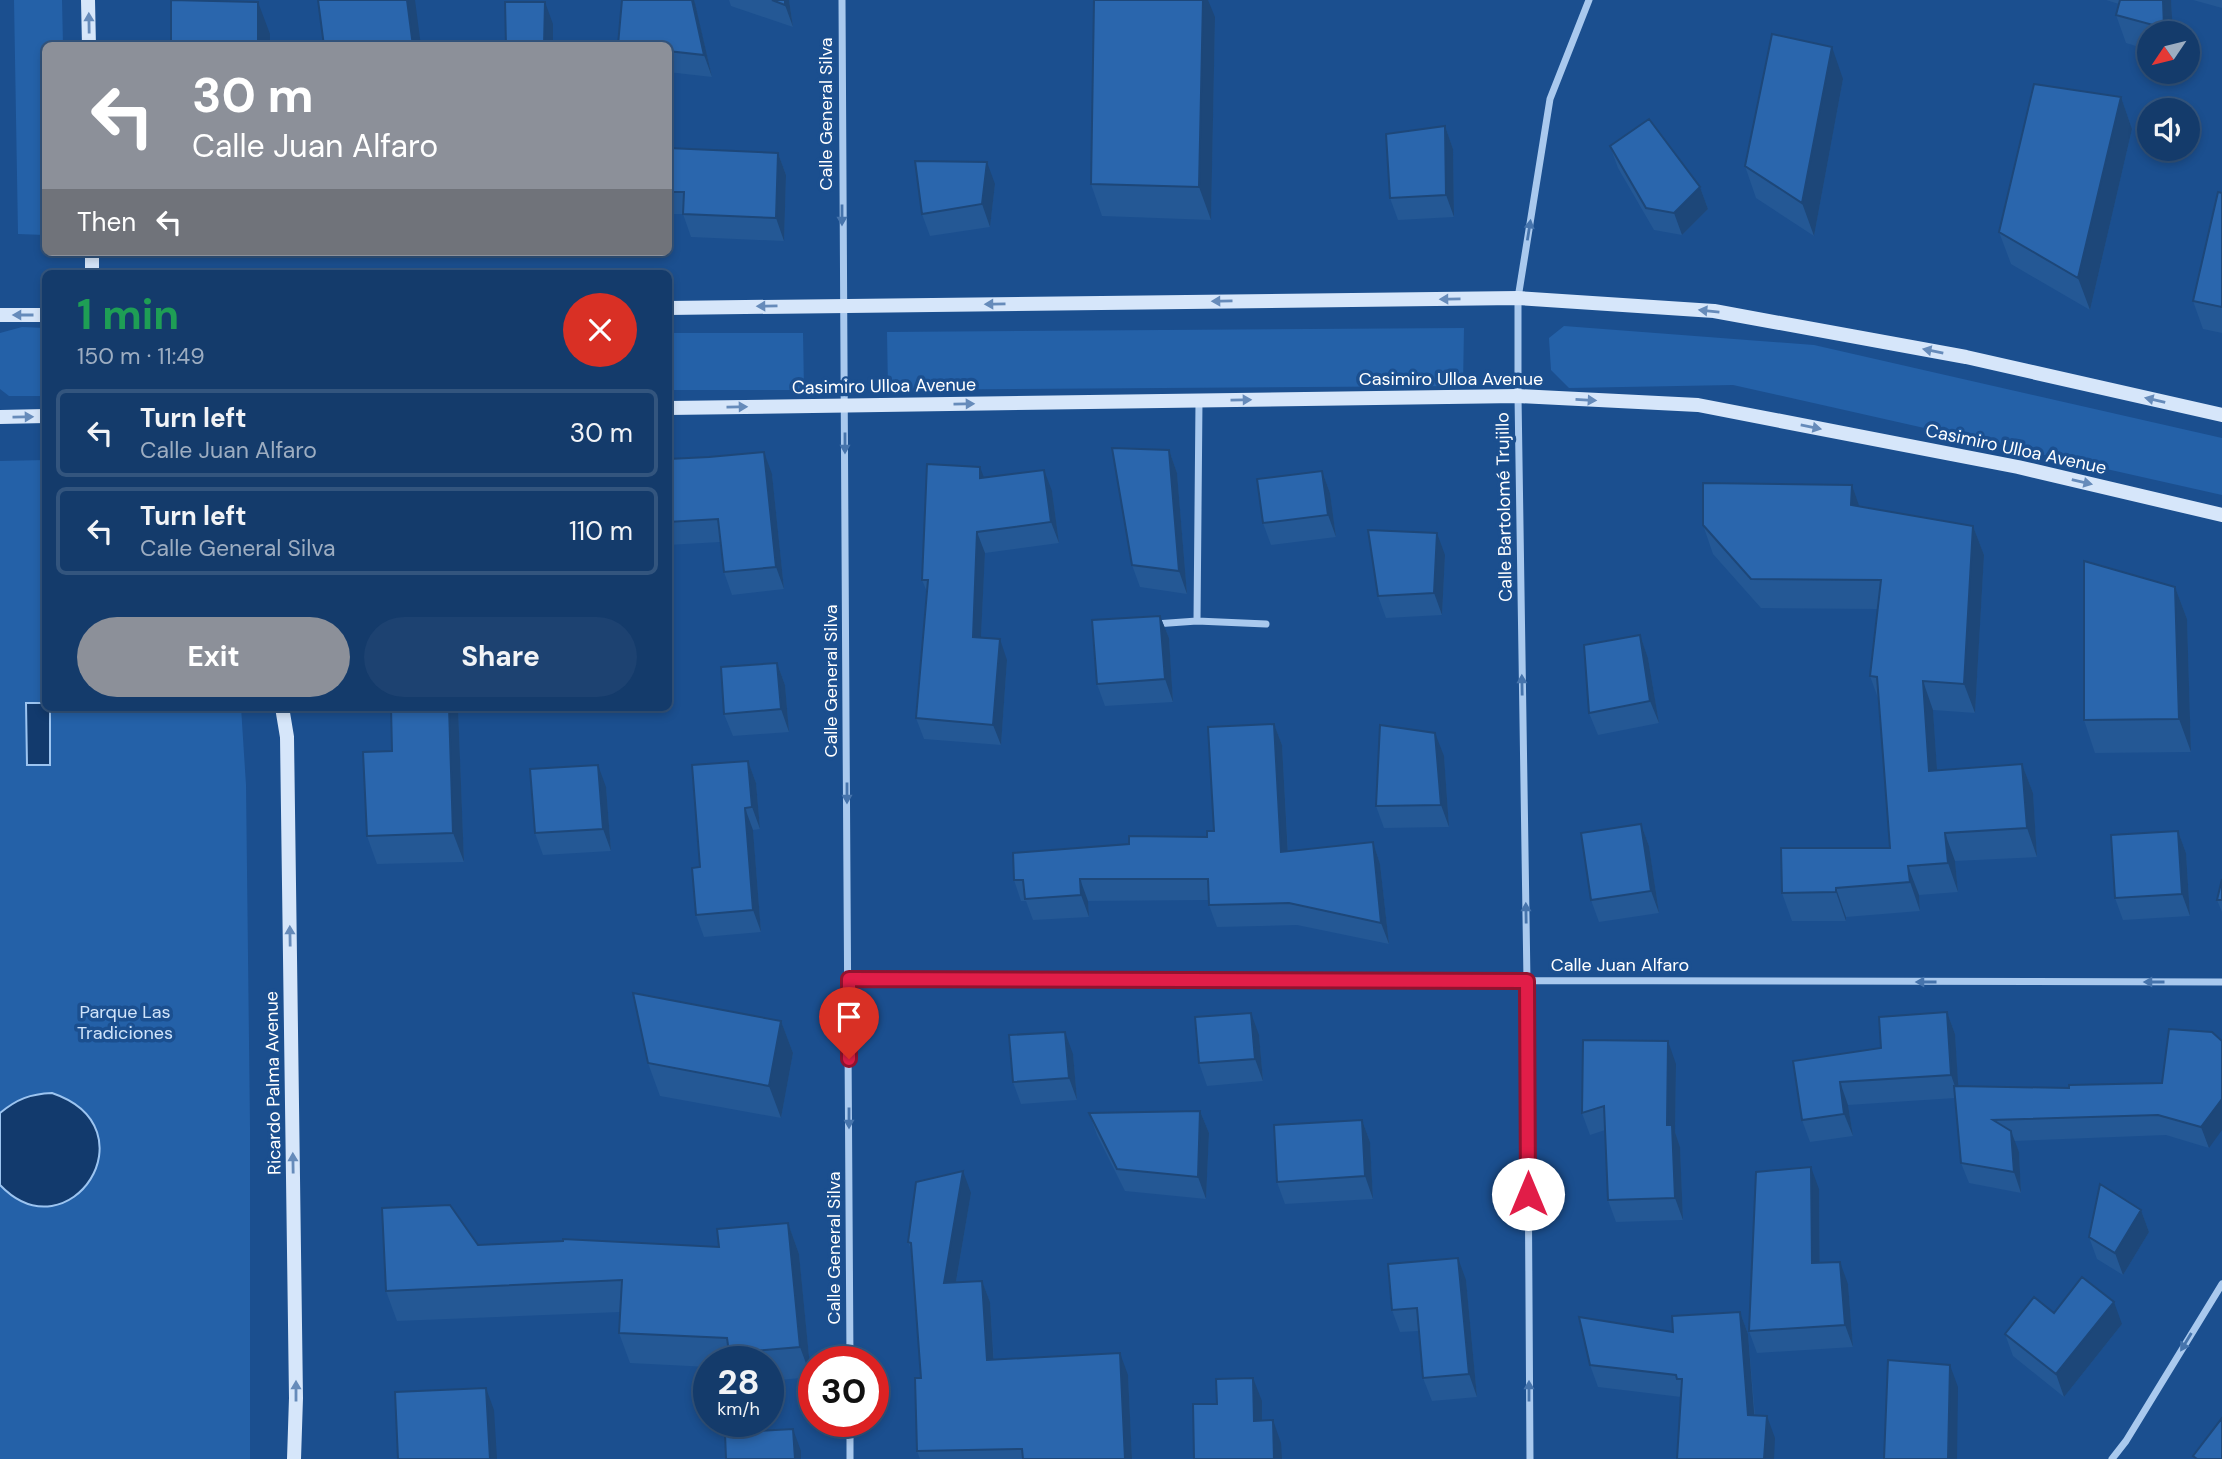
<!DOCTYPE html>
<meta charset="utf-8">
<style>
:root{--surface:#143b6b;--page:#1d4271;--text:#f1f3f6;--muted:#9dadc1;--line:#33557e;--accent:#8c9099}
body{margin:0;font-family:"DM Sans",sans-serif;background:var(--page);color:var(--text);height:100vh;display:flex;flex-direction:column;font-size:26px;white-space:nowrap}
*{box-sizing:border-box;margin:0}
p{font-size:23px;color:var(--muted)}
.icon{flex:none;width:38px;height:38px;fill:none;stroke:currentColor;stroke-width:2;stroke-linecap:round;stroke-linejoin:round}
.map{position:relative;flex:1;overflow:hidden}
.panel{position:absolute;left:42px;top:270px;width:630px;height:441px;display:flex;flex-direction:column;background:var(--surface);border-radius:10px;box-shadow:0 4px 10px #0003,0 0 0 2px var(--line)}
.panel>*{flex:none}
.top-card{position:absolute;left:42px;top:42px;width:630px;height:214px;border-radius:10px;box-shadow:0 4px 10px #0003,0 0 0 2px var(--line);background:#8c9099;color:#fff;overflow:hidden}
.needle{width:46px;rotate:235deg}
.buttons{position:absolute;left:2137px;top:21px;display:grid;gap:14px}
.buttons a{display:grid;place-items:center;width:63px;height:63px;border-radius:50%;background:var(--surface);box-shadow:0 4px 10px #0003,0 0 0 2px var(--line);font-size:35px}
.speed{position:absolute;left:693px;top:1346px;display:flex;gap:14px;font-size:35px;font-weight:700;text-align:center}
.speed>*{display:grid;place-content:center;width:91px;height:91px;border-radius:50%;background:var(--surface);box-shadow:0 4px 10px #0003,0 0 0 2px var(--line);line-height:1}
.speed small{font-size:18px;font-weight:400}
.speed .limit{border:10px solid #d22;background:#fff;color:#111}
.pin{position:absolute;display:grid;place-items:center;width:60px;height:60px;color:#fff;margin:-72px -30px;border-radius:50% 50% 50% 0;rotate:-45deg;box-shadow:0 0 7px #0007}
.pin .icon{rotate:45deg}
.me{position:absolute;width:77px;margin:-38px;rotate:0deg;stroke-linejoin:round;filter:drop-shadow(0 0 5px #0008)}
.turn{display:flex;align-items:center;gap:24px;height:147px;padding:0 35px;font-size:32px}
.turn .icon{width:91px;height:91px;stroke-width:2.5}
.turn b{display:block;font-size:49px;line-height:60px}
.then{display:flex;align-items:center;height:66px;padding:0 35px;background:#0003;gap:14px;font-size:26px}
.round{display:grid;place-items:center;flex:none;width:74px;height:74px;border-radius:37px;background:var(--page)}
.overview{display:flex;align-items:center;justify-content:space-between;height:119px;padding:0 35px}
h1{font-size:42px;font-weight:700;line-height:52px;color:#1e9e55}
.button{display:flex;gap:14px;margin-top:auto;padding:14px 35px}
.button a{flex:1;height:80px;border-radius:42px;background:var(--accent);color:#fff;font-size:28px;font-weight:700;line-height:80px;text-align:center}
.button a+a{background:var(--page);color:var(--text)}
ul{padding:0;list-style:none}
li{display:flex;align-items:center;gap:21px;height:88px;margin:0 14px 10px;padding:0 21px;border:4px solid var(--line);border-radius:10px}
li div{flex:1}
li b{display:block;font-size:26px}
li em{font-style:normal}
.map>svg:first-child{display:block}
</style>
<div class="map">
<svg width="2222" height="1459" viewBox="0 0 2222 1459">
<rect width="100%" height="100%" fill="#1b4f8f"/>
<path fill="#2461a8" d="M14 0H62L63 45 46 46 45 235 18 234Z
M1564 326 1814 345 2222 438V495L1733 385 1569 388 1551 370 1549 338Z
M22 327 45 328V396H9L0 389V333Z
M1464 328 1463 386 888 390 887 332Z
M669 333H803L804 390H669Z
M45 460 46 707H241L246 785 250 1127V1459H0V461Z"/>
<path fill="#123a6d" stroke="#9cc4f0" stroke-width="2" d="M26 703H45L46 707H50V765H27Z
M52 1093C155 1128 69 1257 0 1185V1113C17 1099 30 1094 52 1093Z"/>
<g fill="none" stroke-linecap="round" stroke-linejoin="round">
<path stroke="#a9c9ee" stroke-width="7" d="M842 0C842 454 849 908 850 1362
M1199 401 1197 621 1266 624
M1155 624 1197 621
M849 979 2222 982
M850 1421V1459
M1530 1459 1527 981 1518 396V298L1550 99 1589 0
M2112 1459 2126 1441 2222 1284"/>
<path stroke="#d6e6fa" stroke-width="14" d="M88 0 89 46
M92 252V273
M668 308 1518 298 1714 311 1966 357 2222 415
M0 315H46
M668 408 1518 396 1698 405 2018 467 2222 515
M0 417 46 416
M282 707 287 737 296 1398 294 1459"/>
</g>
<path fill="#245895" d="M622 0H694L712 77 668 72V46Z
M729 0H789L793 27 731 6Z
M2106 0H2171L2173 33H2149V50L2126 43 2116 15 2119 4Z
M2193 0H2222V8Z
M1215 17 1211 220 1102 216 1091 184Z
M1843 79 1814 236 1756 198 1745 166Z
M2121 97 2132 129 2090 310 2011 264 1999 232Z
M1445 126 1453 149 1454 217 1398 220 1390 198Z
M1610 146 1700 187 1708 209 1682 235 1654 230 1618 168Z
M668 148 778 153 786 175 784 241 691 237 683 214H668Z
M995 184 990 227 930 236 922 214Z
M2222 193V333L2203 329 2193 301Z
M1169 450 1177 473 1187 594 1140 587 1132 565Z
M668 459 772 474 784 589 732 595 724 572 720 542 668 545Z
M1322 471 1330 493 1336 537 1271 545 1263 523Z
M984 478 1052 491 1059 543 985 553 981 637 1007 660 1001 745 924 739 916 718 927 592 922 580Z
M1852 485 1859 506 1973 526 1984 555 1975 713 1933 710 1937 770 2022 764 2033 793 2037 857 1955 861 1958 892 1919 895 1920 911 1846 917V921H1792L1782 893 1890 848 1879 701 1870 676 1878 609 1761 608 1713 554 1703 525Z
M1445 555 1442 615 1386 618 1378 596Z
M2175 587 2187 619 2191 752 2095 753 2084 720Z
M1160 616 1169 638 1173 702 1105 706 1097 684Z
M1640 635 1648 658 1659 723 1598 735 1589 713Z
M777 663 785 685 789 732 733 736 724 714Z
M458 707 464 862 377 864 367 836Z
M1274 724 1282 745 1288 851 1373 842 1380 864 1389 944 1297 925 1217 927 1209 905V900L1088 901 1089 917 1033 920 1026 901H1021L1014 880 1129 844 1207 837 1214 831Z
M1444 756 1449 827 1384 828 1376 806Z
M748 761 756 783 760 829 753 830 761 932 704 937 696 915Z
M606 787 611 851 543 855 535 833Z
M1641 824 1649 846 1659 913 1599 922 1591 900Z
M2178 831 2186 853 2190 916 2123 920 2115 898Z
M2222 879V912L2217 900Z
M1947 1012 1955 1034 1958 1086 2069 1088 2162 1083 2169 1029 2209 1148 2166 1135 2014 1141 2019 1152 2021 1193 1969 1183 1961 1163 1955 1098 1848 1105 1853 1136 1810 1142 1802 1120 1793 1061 1881 1048Z
M781 1021 793 1053 781 1118 660 1096 648 1063Z
M1259 1035 1263 1081 1207 1086 1199 1063Z
M1073 1054 1077 1100 1021 1104 1013 1082Z
M1676 1064 1675 1132 1680 1147 1683 1220 1616 1222 1608 1200 1605 1130 1590 1135 1582 1113Z
M1200 1111 1209 1133 1206 1199 1125 1191 1097 1135 1089 1113Z
M1362 1120 1370 1142 1373 1199 1285 1204 1277 1182Z
M1819 1189 1820 1263 1848 1284 1853 1347 1757 1353 1749 1331Z
M971 1193 956 1282 982 1281 990 1302 994 1360 1128 1375 1132 1459H920L917 1451 921 1378 912 1252 908 1242Z
M2141 1210 2149 1232 2123 1275 2097 1259 2089 1237Z
M788 1223 799 1254 811 1377 768 1381V1362H709V1367L630 1363 619 1333 620 1312 397 1321 386 1291 478 1245 719 1247Z
M1466 1280 1477 1397 1432 1401 1423 1378 1419 1331 1400 1332 1392 1310Z
M1740 1312 1748 1334 1755 1415 1775 1438 1681 1397 1598 1387 1590 1365 1673 1332Z
M2054 1313 2122 1324 2064 1397 2013 1356 2005 1334Z"/>
<path fill="#1d4779" d="M407 0H415L421 46H413Z
M692 0H694L695 3 712 77 704 55Z
M785 0H789L793 27 785 5Z
M1203 0H1208L1215 17 1211 220 1199 187Z
M2163 0H2171L2173 33H2166L2164 28Z
M258 2 270 34V46H258Z
M545 2 553 24V46H544Z
M1832 47 1843 79 1814 236 1802 203Z
M2121 97 2132 129 2090 310 2078 278Z
M1445 126 1453 149 1454 217 1446 195Z
M778 153 786 175 784 241 776 218Z
M987 162 995 184 990 227 982 204Z
M1700 187 1708 209 1682 235 1674 213Z
M1169 450 1177 473 1187 594 1179 571Z
M764 452 772 474 784 589 776 567Z
M980 467 988 488 980 478Z
M1044 470 1052 491 1059 543 1051 522Z
M1322 471 1330 493 1336 537 1328 515Z
M1852 485 1862 514 1851 505Z
M1973 526 1984 555 1975 713 1964 684Z
M977 532 985 553 980 657 973 637Z
M1437 533 1445 555 1442 615 1434 593Z
M2175 587 2187 619 2191 752 2179 719Z
M1160 616 1169 638 1173 702 1165 679Z
M1640 635 1648 658 1659 723 1650 701Z
M1000 639 1007 660 1001 745 993 725Z
M777 663 785 685 789 732 781 709Z
M1923 681 1933 710 1939 799 1929 771Z
M449 707H458L464 862 453 833Z
M1274 724 1282 745 1289 874 1281 852Z
M1435 733 1444 756 1449 827 1441 805Z
M748 761 756 783 760 829 752 807Z
M2022 764 2033 793 2037 857 2027 828Z
M598 765 606 787 611 851 603 829Z
M745 808 753 830 761 932 753 910Z
M1641 824 1649 846 1659 913 1651 891Z
M2178 831 2186 853 2190 916 2182 894Z
M1945 833 1955 861 1958 892 1948 863Z
M1373 842 1380 864 1389 944 1381 923Z
M1908 866 1919 895 1920 911 1910 882Z
M1080 879 1088 901 1089 917 1081 895Z
M1836 888 1846 917V921L1836 892Z
M1947 1012 1955 1034 1959 1098 1951 1075Z
M1251 1013 1259 1035 1263 1081 1255 1059Z
M781 1021 793 1053 781 1118 769 1086Z
M1065 1032 1073 1054 1077 1100 1069 1078Z
M1668 1041 1676 1064 1675 1132 1680 1147 1683 1220 1675 1198 1667 1125Z
M1840 1082 1848 1105 1853 1136 1844 1114Z
M2222 1099V1130L2209 1148 2201 1127Z
M1200 1111 1209 1133 1206 1199 1198 1177Z
M1362 1120 1370 1142 1373 1199 1365 1176Z
M2011 1131 2019 1152 2021 1193 2014 1172Z
M1811 1167 1819 1189 1820 1286 1812 1263Z
M963 1171 971 1193 952 1305 944 1283Z
M2141 1210 2149 1232 2123 1275 2115 1253Z
M788 1223 799 1254 811 1377 800 1347Z
M1458 1258 1466 1280 1477 1397 1469 1374Z
M1840 1262 1848 1284 1853 1347 1845 1325Z
M982 1281 990 1302 995 1382 987 1360Z
M2114 1302 2122 1324 2064 1397 2056 1374Z
M1740 1312 1748 1334 1756 1437 1748 1415Z
M1120 1353 1128 1375 1132 1459H1125Z
M1950 1365 1958 1387 1957 1459H1948Z
M1253 1378 1262 1401V1443L1254 1421Z
M486 1388 494 1410 497 1459H490Z
M1767 1416 1775 1438 1774 1459H1764Z
M1273 1420 1281 1443 1282 1459H1274Z
M793 1429 801 1451V1459H795Z"/>
<path fill="#2a66ad" stroke="#1d4779" stroke-width="2" d="M171 0 258 2V46H171Z
M318 0H407L413 46H324Z
M622 0H692L704 55 668 51V46L618 45Z
M772 0H785V5Z
M1094 0H1203L1199 187 1091 184Z
M2120 0H2163L2164 28 2116 15Z
M505 2H545L544 46H506Z
M1772 34 1832 47 1802 203 1745 166Z
M2034 84 2121 97 2078 278 1999 232Z
M1649 119 1700 187 1674 213 1646 208 1610 146Z
M1445 126 1446 195 1390 198 1386 134Z
M668 148 778 153 776 218 683 214 684 192H668Z
M915 161 987 162 982 204 922 214Z
M2218 192 2222 193V307L2193 301Z
M1112 448 1169 450 1179 571 1132 565Z
M764 452 776 567 724 572 718 519 668 522V459L709 457Z
M927 464 980 467V478L1044 470 1051 522 977 532 973 637 1000 639 993 725 916 718 928 580H922Z
M1322 471 1328 515 1263 523 1257 479Z
M1703 483 1852 485 1851 505 1973 526 1964 684 1923 681 1929 771 2022 764 2027 828 1945 833 1948 863 1908 866 1910 882 1836 888V892L1782 893 1781 848H1890L1877 677 1870 676 1881 580 1751 579 1703 525Z
M1368 530 1437 533 1434 593 1378 596Z
M2084 561 2175 587 2179 719 2084 720Z
M1160 616 1165 679 1097 684 1092 620Z
M1640 635 1650 701 1589 713 1584 645Z
M777 663 781 709 724 714 721 667Z
M391 707H449L453 833 367 836 363 752 392 751Z
M1274 724 1281 852 1373 842 1381 923 1289 903 1209 905 1208 879H1080L1081 895 1025 899 1023 880H1014L1013 853 1129 844V836L1207 837V831H1214L1208 727Z
M1380 725 1435 733 1441 805 1376 806Z
M748 761 752 807 745 808 753 910 696 915 692 868 700 867 692 765Z
M598 765 603 829 535 833 530 769Z
M1641 824 1651 891 1591 900 1581 833Z
M2178 831 2182 894 2115 898 2111 835Z
M2222 879V900H2217Z
M633 993 781 1021 769 1086 648 1063Z
M1947 1012 1951 1075 1840 1082 1844 1114 1802 1120 1793 1061 1881 1048 1879 1017Z
M1251 1013 1255 1059 1199 1063 1195 1017Z
M2169 1029 2212 1032 2222 1041V1099L2201 1127 2158 1115 1993 1120 2011 1131 2014 1172 1961 1163 1954 1086 2069 1088V1085L2162 1083Z
M1065 1032 1069 1078 1013 1082 1009 1035Z
M1583 1040 1668 1041 1667 1125H1672L1675 1198 1608 1200 1604 1106 1582 1113Z
M1200 1111 1198 1177 1117 1169 1089 1113Z
M1362 1120 1365 1176 1277 1182 1274 1125Z
M1811 1167 1812 1263 1840 1262 1845 1325 1749 1331 1756 1172Z
M963 1171 944 1283 982 1281 987 1360 1120 1353 1125 1459H1023L1022 1449 917 1451 915 1378H921L911 1243 908 1242 916 1182Z
M2100 1184 2141 1210 2115 1253 2089 1237Z
M450 1205 478 1245 563 1241V1239L719 1247 717 1229 788 1223 800 1347 729 1353 727 1338 619 1333 622 1280 386 1291 382 1208Z
M1458 1258 1469 1374 1423 1378 1417 1308 1392 1310 1388 1264Z
M2082 1277 2114 1302 2056 1374 2005 1334 2034 1297 2054 1313Z
M1740 1312 1748 1415 1767 1416 1764 1459H1677L1682 1379H1677L1676 1375 1590 1365 1579 1317 1673 1332 1672 1316Z
M1888 1360 1950 1365 1948 1459H1884Z
M1253 1378 1254 1421 1273 1420 1274 1459H1194L1193 1404H1217L1216 1379Z
M486 1388 490 1459H398L395 1392Z
M2222 1418V1459H2197L2193 1456Z
M793 1429 795 1459H726L725 1433Z"/>
<defs><path id="oneway-solid" d="M-6-.8H1V-3.2L6.5 0L1 3.2V.8H-6Z" transform="scale(1.75)"/></defs>
<g fill="#668bba">
<use href="#oneway-solid" transform="translate(89 23) rotate(-91)"/>
<use href="#oneway-solid" transform="translate(1450 299) rotate(179)"/>
<use href="#oneway-solid" transform="translate(1222 301) rotate(179)"/>
<use href="#oneway-solid" transform="translate(995 304) rotate(179)"/>
<use href="#oneway-solid" transform="translate(767 306) rotate(179)"/>
<use href="#oneway-solid" transform="translate(1709 311) rotate(-174)"/>
<use href="#oneway-solid" transform="translate(23 315) rotate(180)"/>
<use href="#oneway-solid" transform="translate(1933 351) rotate(-169)"/>
<use href="#oneway-solid" transform="translate(1241 400) rotate(-1)"/>
<use href="#oneway-solid" transform="translate(1586 400) rotate(3)"/>
<use href="#oneway-solid" transform="translate(2155 400) rotate(-167)"/>
<use href="#oneway-solid" transform="translate(964 404) rotate(-1)"/>
<use href="#oneway-solid" transform="translate(737 407) rotate(-1)"/>
<use href="#oneway-solid" transform="translate(23 417) rotate(-1)"/>
<use href="#oneway-solid" transform="translate(1811 427) rotate(11)"/>
<use href="#oneway-solid" transform="translate(2082 482) rotate(13)"/>
<use href="#oneway-solid" transform="translate(290 936) rotate(-91)"/>
<use href="#oneway-solid" transform="translate(293 1163) rotate(-91)"/>
<use href="#oneway-solid" transform="translate(296 1391) rotate(-90)"/>
</g>
<g fill="#4674ac">
<use href="#oneway-solid" transform="translate(842 215) rotate(90)"/>
<use href="#oneway-solid" transform="translate(1529 230) rotate(-81)"/>
<use href="#oneway-solid" transform="translate(845 443) rotate(90)"/>
<use href="#oneway-solid" transform="translate(1522 685) rotate(-91)"/>
<use href="#oneway-solid" transform="translate(847 793) rotate(90)"/>
<use href="#oneway-solid" transform="translate(1526 913) rotate(-91)"/>
<use href="#oneway-solid" transform="translate(1926 982) rotate(-180)"/>
<use href="#oneway-solid" transform="translate(2154 982) rotate(-180)"/>
<use href="#oneway-solid" transform="translate(849 1118) rotate(90)"/>
<use href="#oneway-solid" transform="translate(2186 1342) rotate(121)"/>
<use href="#oneway-solid" transform="translate(1529 1391) rotate(-90)"/>
</g>
<g fill="none" stroke-linecap="round" stroke-linejoin="round">
<g stroke="#92132f" stroke-width="18">
<path id="route" d="M849 1059V979L1527 981 1528 1194"/>
</g>
<use href="#route" stroke="#e11d48" stroke-width="12"/>
</g>
<g text-anchor="middle" dominant-baseline="central" stroke-width="7" stroke-linejoin="round" paint-order="stroke">
<g font-size="18" fill="#fff" stroke="#1b4f8f">
<text transform="translate(826 114) rotate(-90)">Calle General Silva</text>
<text x="1451" y="379">Casimiro Ulloa Avenue</text>
<text transform="translate(884 386) rotate(-1)">Casimiro Ulloa Avenue</text>
<text transform="translate(2016 449) rotate(12)">Casimiro Ulloa Avenue</text>
<text transform="translate(1504 507) rotate(-91)">Calle Bartolomé Trujillo</text>
<text transform="translate(831 681) rotate(-90)">Calle General Silva</text>
<text x="1620" y="965">Calle Juan Alfaro</text>
<text transform="translate(273 1083) rotate(-91)">Ricardo Palma Avenue</text>
<text transform="translate(834 1248) rotate(-90)">Calle General Silva</text>
</g>
<g font-size="18" fill="#cfe3fa" stroke="#1b4f8f">
<text x="125" y="1012">Parque Las<tspan x="125" dy="21">Tradiciones</tspan></text>
</g>
</g>
</svg>
<div class="buttons">
<a><svg class="needle" viewBox="-14 -14 28 28"><path d="M0-13l5 13h-10z" fill="#e53935"/><path d="M0 13l5-13h-10z" fill="#9dadc1"/></svg></a>
<a><svg class="icon" aria-label="sound" viewBox="0 0 24 24"><path d="M4 9h4l5-4v14l-5-4H4zM17 9q2 3 0 6"/></svg></a>
</div>
<div class="speed"><div>28<small>km/h</small></div><div class="limit">30</div></div>
<div class="pin" style="left:849px;top:1059px;background:#d93025"><svg class="icon" aria-label="arrive" viewBox="0 0 24 24"><path d="M6 21V4h12l-3 4 3 4H6"/></svg></div>
<svg class="me" style="left:1528px;top:1194px" viewBox="-20 -20 40 40"><circle r="19" fill="#fff"/><path d="M0-13L10 11 0 6-10 11z" fill="#e11d48"/></svg>
<div class="top-card">
<div class="turn"><svg class="icon" aria-label="left" viewBox="0 0 24 24"><path d="M17 20v-9H6M10 6l-5 5 5 5"/></svg><div><b>30 m</b>Calle Juan Alfaro</div></div>
<div class="then">Then<svg class="icon" aria-label="left" viewBox="0 0 24 24"><path d="M17 20v-9H6M10 6l-5 5 5 5"/></svg></div>
</div>
<section class="panel">
<div class="overview"><div><h1>1 min</h1><p>150 m · 11:49</p></div><a class="round" style="background:#d93025;color:#fff"><svg class="icon" aria-label="close" viewBox="0 0 24 24"><path d="M6 6l12 12M18 6L6 18"/></svg></a></div>
<ul>
<li><svg class="icon" aria-label="left" viewBox="0 0 24 24"><path d="M17 20v-9H6M10 6l-5 5 5 5"/></svg><div><b>Turn left</b><p>Calle Juan Alfaro</p></div><em>30 m</em></li>
<li><svg class="icon" aria-label="left" viewBox="0 0 24 24"><path d="M17 20v-9H6M10 6l-5 5 5 5"/></svg><div><b>Turn left</b><p>Calle General Silva</p></div><em>110 m</em></li>
</ul>
<div class="button"><a>Exit</a><a>Share</a></div>
</section>
</div>
